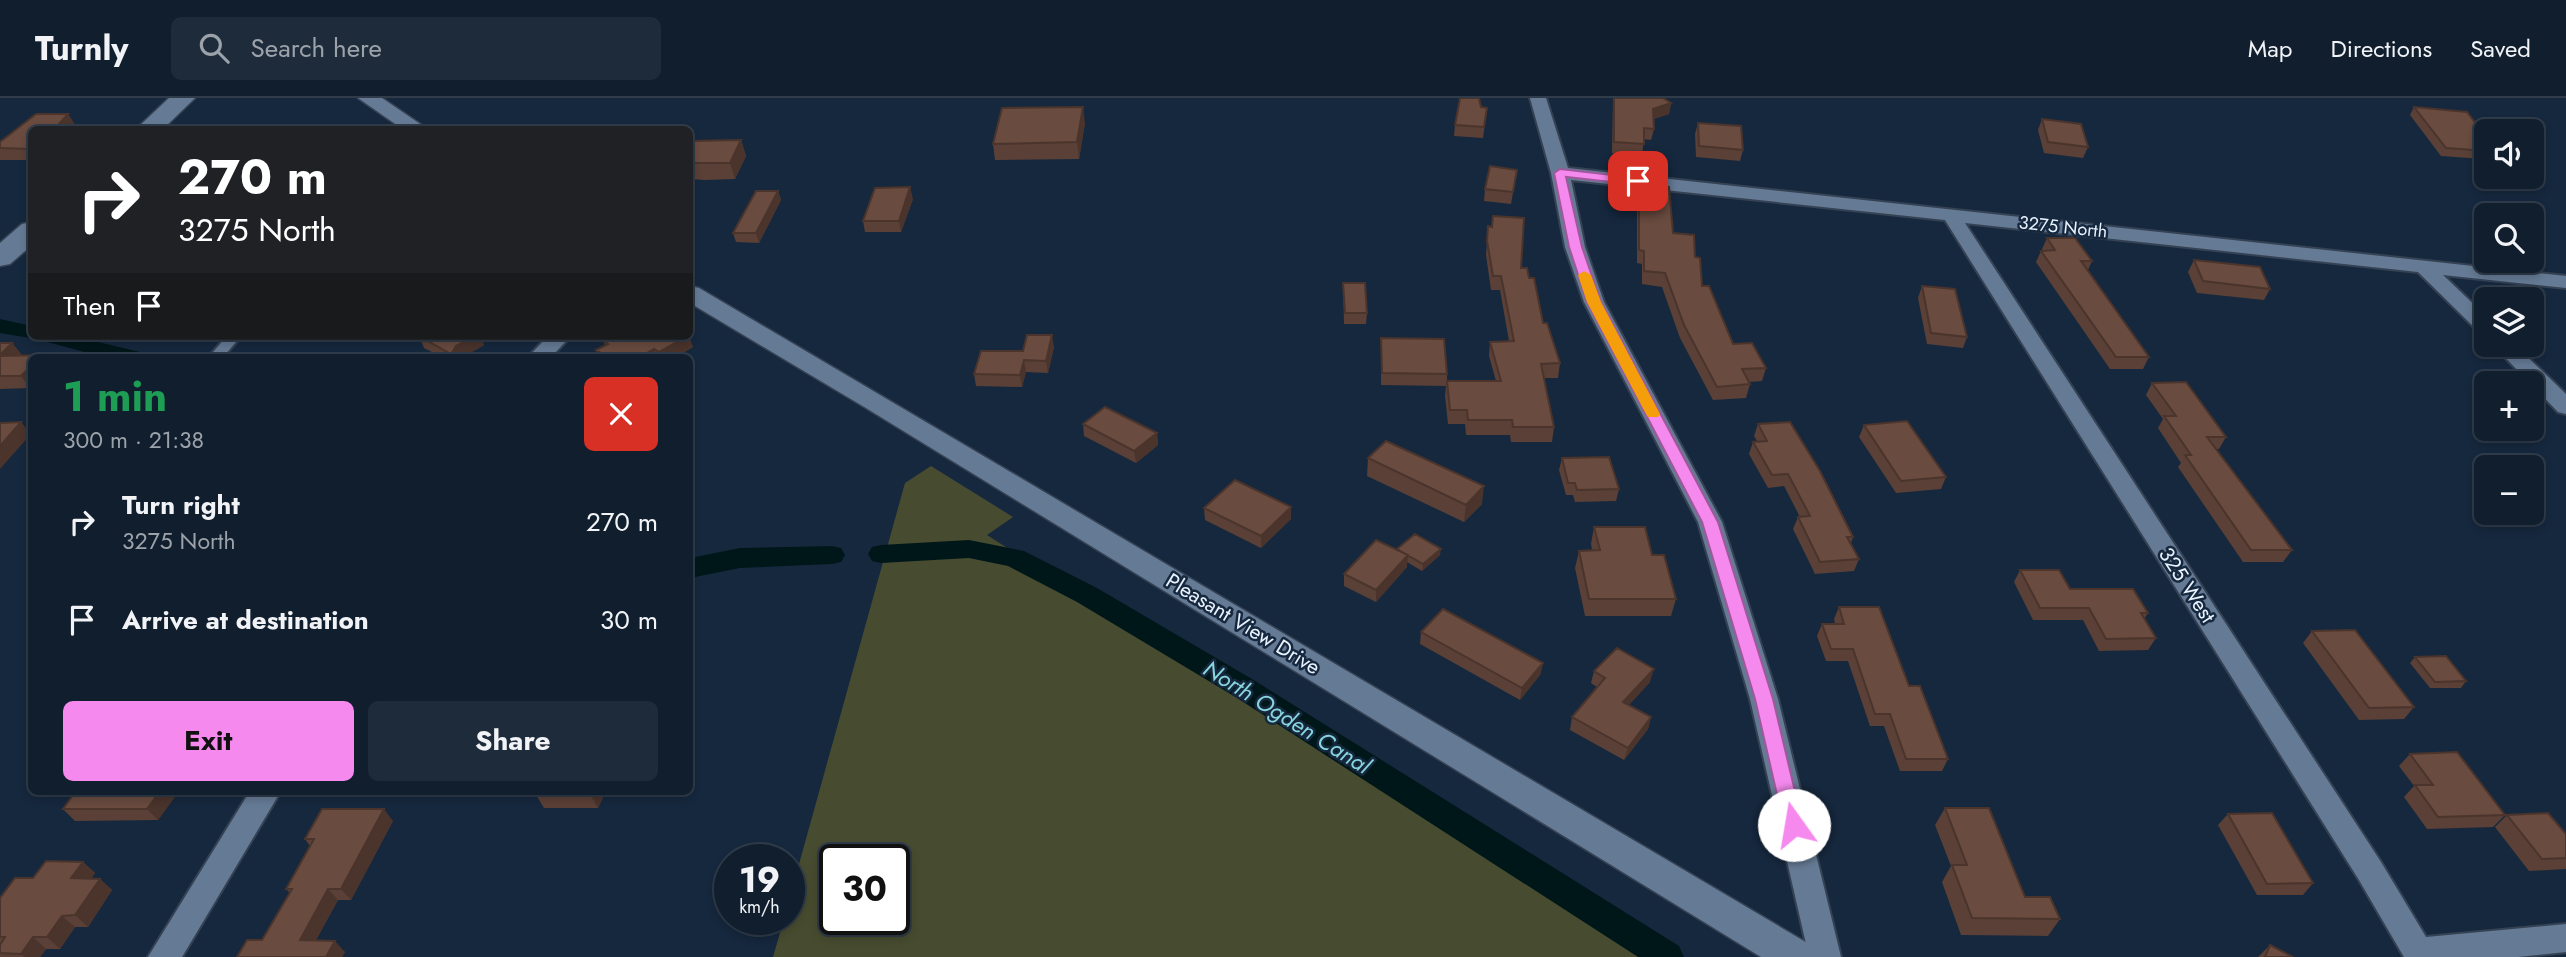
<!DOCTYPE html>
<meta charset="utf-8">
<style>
:root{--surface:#101e2e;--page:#1e2b3a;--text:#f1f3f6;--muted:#9ca2aa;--line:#303c4a;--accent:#f589ee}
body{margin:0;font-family:Jost,sans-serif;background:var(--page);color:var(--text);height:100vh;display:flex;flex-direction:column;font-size:26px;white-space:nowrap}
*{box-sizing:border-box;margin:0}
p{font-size:23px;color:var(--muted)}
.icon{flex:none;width:38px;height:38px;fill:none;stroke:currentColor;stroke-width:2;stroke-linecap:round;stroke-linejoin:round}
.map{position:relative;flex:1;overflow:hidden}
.drawer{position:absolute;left:28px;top:256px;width:665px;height:441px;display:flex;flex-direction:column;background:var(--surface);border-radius:10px;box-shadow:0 4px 10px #0003,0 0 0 2px var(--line)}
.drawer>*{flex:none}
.top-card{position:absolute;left:28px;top:28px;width:665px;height:214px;border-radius:10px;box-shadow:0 4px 10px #0003,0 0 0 2px var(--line);background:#202124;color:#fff;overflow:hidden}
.tools{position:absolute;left:2474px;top:21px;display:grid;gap:14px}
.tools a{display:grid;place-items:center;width:70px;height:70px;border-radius:10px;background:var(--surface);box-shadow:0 4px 10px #0003,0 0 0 2px var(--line);font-size:35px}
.speed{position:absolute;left:714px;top:746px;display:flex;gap:14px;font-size:35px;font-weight:700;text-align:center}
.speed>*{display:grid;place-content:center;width:91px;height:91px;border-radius:50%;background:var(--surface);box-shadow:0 4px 10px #0003,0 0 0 2px var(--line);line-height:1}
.speed small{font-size:18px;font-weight:400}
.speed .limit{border:4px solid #111;border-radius:10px;background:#fff;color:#111}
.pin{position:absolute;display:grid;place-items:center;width:60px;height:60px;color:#fff;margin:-30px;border-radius:14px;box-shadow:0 4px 10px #0006}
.me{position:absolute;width:77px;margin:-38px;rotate:347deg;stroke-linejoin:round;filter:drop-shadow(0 0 5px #0008)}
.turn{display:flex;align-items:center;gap:24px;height:147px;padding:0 35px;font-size:32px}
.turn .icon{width:91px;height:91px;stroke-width:2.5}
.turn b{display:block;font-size:49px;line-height:60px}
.then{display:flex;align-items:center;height:66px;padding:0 35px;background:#0003;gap:14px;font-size:26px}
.round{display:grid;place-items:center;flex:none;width:74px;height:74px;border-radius:10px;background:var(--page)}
.overview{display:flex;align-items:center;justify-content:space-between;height:119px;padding:0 35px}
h1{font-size:42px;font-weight:700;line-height:52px;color:#1e9e55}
.cta{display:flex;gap:14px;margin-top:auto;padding:14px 35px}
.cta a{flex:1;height:80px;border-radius:10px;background:var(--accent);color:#111;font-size:28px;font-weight:700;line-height:80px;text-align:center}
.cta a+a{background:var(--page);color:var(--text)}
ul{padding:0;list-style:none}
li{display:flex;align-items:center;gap:21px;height:98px;padding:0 35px}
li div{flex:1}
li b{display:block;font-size:26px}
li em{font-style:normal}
header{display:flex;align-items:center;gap:42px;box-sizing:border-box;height:98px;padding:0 35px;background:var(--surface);border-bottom:2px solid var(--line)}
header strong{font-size:33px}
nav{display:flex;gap:38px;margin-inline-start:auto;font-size:24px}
.search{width:490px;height:63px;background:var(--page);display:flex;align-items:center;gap:18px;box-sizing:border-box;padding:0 24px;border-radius:10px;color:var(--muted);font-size:26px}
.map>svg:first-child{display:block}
</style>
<header>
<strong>Turnly</strong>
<div class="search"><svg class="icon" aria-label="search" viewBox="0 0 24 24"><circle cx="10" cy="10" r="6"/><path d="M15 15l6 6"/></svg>Search here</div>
<nav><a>Map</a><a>Directions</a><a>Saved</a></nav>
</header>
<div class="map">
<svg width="2566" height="859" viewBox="0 0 2566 859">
<rect width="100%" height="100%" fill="#16283e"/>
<path fill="#474c30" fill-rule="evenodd" d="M931 368 1013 419 987 437 1653 859H773L784 821H789V802L905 385ZM835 761H894V821H835Z"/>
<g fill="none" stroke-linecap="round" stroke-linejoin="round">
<path fill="#00171a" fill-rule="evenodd" d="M0 221 32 228V238H73L140 254 144 259H103L36 241 0 235Z
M969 442 1024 453 1097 490 1257 584 1679 848 1684 859H1638L1237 600 1077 504 1008 468 969 460 881 465 872 463 868 456 872 449 881 447Z
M832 448 841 450 845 457 841 464 832 466 740 470 690 480V460L740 450Z"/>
<g stroke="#354254" stroke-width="15">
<path id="service" d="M216 259 234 238"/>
</g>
<g stroke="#354254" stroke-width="4">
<path id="minor" d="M1530 0H1546L1568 70 2566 178V190L2443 177 2487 219V237L2480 235 2418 174 1965 125 2381 764 2426 839 2566 826V854L2518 859H2404L2359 782 1945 122 1571 82 1585 149 1604 204 1722 424 1778 601 1841 859H1809L1750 601 1698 424 1584 204 1565 149 1551 75Z
M548 238H571L551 259H528Z
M2493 247H2515L2566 296V316L2558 314Z
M250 693H281L182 859H148Z"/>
</g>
<g stroke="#354254" stroke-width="3">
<path id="tertiary" d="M358 0H382L429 32H404Z
M690 188 699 190 1809 846 1814 859H1761L866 310 690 205Z"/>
</g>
<g stroke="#354254" stroke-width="3">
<path id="secondary" d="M169 0H195L162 32H135Z
M32 124V147L10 166 0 168V145L22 126Z"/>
</g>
<use href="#service" stroke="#657a94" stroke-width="11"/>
<use href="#minor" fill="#657a94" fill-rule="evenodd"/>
<use href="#tertiary" fill="#657a94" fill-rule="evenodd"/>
<use href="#secondary" fill="#657a94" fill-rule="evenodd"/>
</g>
<path fill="#5a4036" d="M1613 0H1663L1671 5 1669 16 1653 21 1654 31 1651 42 1644 41 1642 57 1612 55Z
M1481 9 1487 10 1483 40 1454 38 1455 27Z
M2414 9 2487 40V57L2483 61 2441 58 2410 17Z
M68 16 75 27 71 32H32V62H0V44Z
M2042 21 2088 49 2083 60 2044 55 2038 32Z
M1085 25 1079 61 995 62 993 46Z
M1698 25 1743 52 1740 63 1696 59 1695 36Z
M741 42 746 58 735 81 705 82 690 81V43Z
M1517 72 1511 106 1484 103 1485 91Z
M1639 87 1673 135 1695 159 1702 188 1733 246 1766 270 1762 283 1749 284 1750 286 1746 300 1713 302 1680 240 1662 189 1642 186V166L1637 165V100Z
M778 93 781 102 759 145 736 144 733 135Z
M913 101 901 134H865L863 123Z
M1488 128 1529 180 1543 225 1560 265 1558 280H1544L1554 329 1552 344H1511L1510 337H1466L1465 326H1448L1445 298 1446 288 1381 287V240L1447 276V283H1496L1489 258 1490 244 1509 243 1500 192H1491L1486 157Z
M2047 140 2092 163 2088 172 2149 259 2143 271H2110L2036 164 2041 153H2043L2042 151Z
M2194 162 2270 191 2264 202 2197 195 2188 174Z
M1343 185 1367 215 1366 226H1344Z
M1922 188 1967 239 1963 250 1927 246 1918 200Z
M419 238H490L482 243 484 247 463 259H442L424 250Z
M603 242 693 249 676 259H599L596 252 605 247Z
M0 245H12L21 256 20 258 32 259V289L30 290 0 291Z
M1054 249 1048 275 1026 274 1022 289 976 288 974 276 1023 253Z
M2152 285 2226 339 2219 351H2216L2292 452 2283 464H2243L2178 369 2181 365 2158 330 2163 321 2146 297Z
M1083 326 1157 335 1158 347 1136 365 1084 338Z
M1758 326 1853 439 1851 445 1859 461 1854 473 1815 476 1793 431 1798 419H1800L1784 388 1768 390 1749 356 1753 344 1757 343 1754 338Z
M1864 327 1946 379 1941 391 1896 395 1859 339Z
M1368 360 1482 406 1464 424 1367 378Z
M1562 360 1619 391 1616 403 1575 404 1573 397H1566L1559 372Z
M1291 409V421L1261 450 1205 422 1204 410Z
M1594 429 1652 457 1676 501 1671 518H1585L1575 470 1579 453 1592 452 1591 446Z
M1397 452 1440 457 1422 473 1407 464V469L1376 504 1344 488V476Z
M2020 472 2070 491 2148 515 2144 521 2156 540 2148 552 2099 553 2083 522H2033L2014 484Z
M1839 509 1909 588 1948 661 1942 673H1900L1884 628H1870L1848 563H1826L1817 538 1822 526H1835L1834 521Z
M2312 533 2414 609 2404 621 2359 622 2303 545Z
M1421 534 1543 565 1540 577 1520 602 1420 546Z
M2415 559 2466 583 2461 590H2430L2410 565Z
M1594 573 1650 584 1629 607 1651 619 1648 631 1624 662 1570 632 1572 619 1597 589 1591 585Z
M2410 656 2505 717 2493 729 2427 731 2404 699 2414 688 2399 668Z
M76 693H179L158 722 75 723 63 711Z
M606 693 598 710H544L535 695Z
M1945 710 2025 799 2060 821 2048 838 1961 837 1942 784 1951 768 1935 727Z
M2228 716 2313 785 2303 797H2257L2218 727Z
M2507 717 2566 736V771L2529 773 2495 729Z
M393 723 351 802H338L316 842 345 854 342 859H237L262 842 290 795 286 791 310 748 305 741Z
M83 764 95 775 91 780 100 781 112 792 88 829H75L60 851H46L40 859H0V800L33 780Z
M2270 847 2293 859H2258Z"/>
<path fill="#4a342c" d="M1671 5 1669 16 1651 22 1653 11Z
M1083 9 1085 25 1079 61 1077 44Z
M68 16 75 27 71 32H55Z
M741 42 746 58 735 81 730 65Z
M910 89 913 101 901 134 899 123Z
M778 93 781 102 759 145 756 135Z
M1052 237 1054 249 1048 275 1046 263Z
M474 238H490L482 243 484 247 463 259H453L451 256 456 248Z
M689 238 693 249 676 259H661L659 254Z
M12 245 21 256 8 270 0 260V257Z
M654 251 657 259H640Z
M1024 262 1026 274 1022 289 1020 277Z
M32 267V289L30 290 21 278Z
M21 324 31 336 0 371V348Z
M1157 335 1158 347 1136 365 1134 353Z
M1484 388 1482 406 1464 424 1466 407Z
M1291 409V421L1261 450V438Z
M1441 451 1440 457 1422 473 1423 466Z
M1408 457 1407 469 1376 504V492Z
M1543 565 1540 577 1520 602 1522 590Z
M1654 571 1650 584 1620 616 1623 604Z
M1651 619 1648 631 1624 662 1628 650Z
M160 693H179L158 722 147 711Z
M590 693H606L598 710 589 695Z
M384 711 393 723 351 802 341 791Z
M83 764 95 775 84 792 71 780Z
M100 781 112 792 88 829 75 817Z
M328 791 338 802 310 853 300 842Z
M62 818 75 829 60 851 47 839Z
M33 839 46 851 40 859H25L21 856Z
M335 843 345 854 342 859H326Z"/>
<path fill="#694b3f" stroke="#4a342c" stroke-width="2" d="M1460 0H1479L1481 9 1487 10 1484 29 1455 27Z
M1614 0H1663L1671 5 1653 11 1654 31 1644 30V46L1614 44Z
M1083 9 1077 44 993 46 1002 10Z
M2414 9 2467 14 2487 40V48H2484L2487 51V53L2446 50Z
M36 16H68L58 27H60L55 32H32L31 51 0 50V44Z
M2042 21 2081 26 2088 49 2048 44Z
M1698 25 1741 28 1743 52 1699 48Z
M741 42 730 65H690V43Z
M1490 68 1517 72 1513 94 1485 91Z
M1639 87 1669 89 1673 135 1694 137 1695 159 1700 160 1702 188H1709L1733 246 1752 245 1766 270 1742 271 1750 286 1717 289 1684 227 1665 175 1644 173V153L1639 152Z
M910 89 899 123H863L875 90Z
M756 93H778L756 135H733Z
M1493 118 1524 120 1521 170H1527L1529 180H1534L1543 225H1547L1560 265 1541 266 1554 329H1513L1512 322H1468L1467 312H1450L1447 283H1501L1490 244 1514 243 1501 178H1493L1487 143 1488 128 1492 129Z
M2047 140H2075L2092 163H2081L2149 259H2116L2041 153 2055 152Z
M2194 162 2260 169 2270 191 2203 183Z
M1343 185H1365L1367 215H1345Z
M1922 188 1955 191 1967 239 1931 235Z
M1027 237H1052L1046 263 1024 262 1020 277 974 276 981 253H1023Z
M419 238H474L456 248 451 256Z
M611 238H688L659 254 654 251 640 259H608L596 252 608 246 603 242Z
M1381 240 1444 241 1447 276 1382 275Z
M0 245H12L0 257Z
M40 257 39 259H32V267L21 278H0V258Z
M2186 284 2226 339H2207L2292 452H2251L2185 357H2191L2164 318H2176L2152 285Z
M1105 309 1157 335 1134 353 1083 326Z
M1907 323 1946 379 1901 383 1864 327Z
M21 324 0 348V325Z
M1790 324 1820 373 1853 439H1847L1859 461 1820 464 1798 419 1810 418 1788 376 1772 377 1753 344 1767 343 1758 326Z
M1386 343 1484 388 1466 407 1368 360Z
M1609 359 1619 391 1577 392 1575 385H1568L1562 360Z
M1235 382 1291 409 1261 438 1204 410Z
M1594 429H1645L1652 457H1664L1676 501H1589L1579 453 1600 452Z
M1415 436 1441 451 1423 466 1397 451Z
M1376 442 1408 457 1376 492 1344 476Z
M2020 472H2059L2070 491H2133L2148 515H2141L2156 540 2106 541 2089 510H2040Z
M1839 509H1879L1909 588H1920L1948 661H1906L1890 616H1875L1853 551H1831L1822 526H1844Z
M1443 511 1543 565 1522 590 1421 534Z
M2355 532 2414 609 2369 610 2312 533Z
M1617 550 1654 571 1623 604 1651 619 1628 650 1572 619 1605 580 1594 573Z
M2446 558 2466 583 2435 584 2415 559Z
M2457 654 2505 717 2438 719 2415 687H2433L2410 656Z
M76 693H160L147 711H63Z
M536 693H590L589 695H535Z
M1945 710H1989L2025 799H2050L2060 821 1972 820 1952 767H1967Z
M322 711H384L341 791H328L300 842 335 843 326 859H237L247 842H262L292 791H286L314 741H305Z
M2272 715 2313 785 2267 786 2228 716Z
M2548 715 2566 736V760L2542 761 2507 717Z
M46 763 83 764 71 780 100 781 75 817 62 818 47 839H33L21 856 0 855V847L5 839H0V800L15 780H33Z
M2270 847 2293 859H2265Z"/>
<path fill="#f589ee" stroke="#9f599b" stroke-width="2" d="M1560 71 1638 80 1644 83 1638 87 1566 79 1582 149 1601 204 1718 424 1773 601 1803 727 1800 733 1794 735 1787 733 1784 727 1755 601 1702 424 1587 204 1569 149 1554 75Z"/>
<path fill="#f59e0b" d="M1584 173 1591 177 1601 204 1660 316 1658 319H1648L1646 316 1587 204 1578 177Z"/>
<g text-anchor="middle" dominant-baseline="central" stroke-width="5" stroke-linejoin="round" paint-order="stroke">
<g font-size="18" fill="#e9f2ff" stroke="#16283e">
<text transform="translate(2063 129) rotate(6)">3275 North</text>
</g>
<g font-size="21" fill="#e9f2ff" stroke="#16283e">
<text transform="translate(2187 487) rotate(57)">325 West</text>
<text transform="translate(1243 526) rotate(31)">Pleasant View Drive</text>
</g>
<g font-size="23" font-style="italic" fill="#89d5dd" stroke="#16283e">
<text transform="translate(1287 619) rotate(32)">North Ogden Canal</text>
</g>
</g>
</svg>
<div class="tools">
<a><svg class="icon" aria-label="sound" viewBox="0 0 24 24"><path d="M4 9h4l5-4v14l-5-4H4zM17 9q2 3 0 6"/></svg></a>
<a><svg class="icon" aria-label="search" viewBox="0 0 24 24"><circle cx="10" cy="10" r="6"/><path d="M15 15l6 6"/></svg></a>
<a><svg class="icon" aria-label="layers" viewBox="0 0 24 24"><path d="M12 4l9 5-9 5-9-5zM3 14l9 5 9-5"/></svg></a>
<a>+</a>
<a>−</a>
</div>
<div class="speed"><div>19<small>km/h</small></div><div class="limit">30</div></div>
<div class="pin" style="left:1638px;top:83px;background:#d93025"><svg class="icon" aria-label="arrive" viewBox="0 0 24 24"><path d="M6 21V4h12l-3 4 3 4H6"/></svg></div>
<svg class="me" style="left:1794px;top:727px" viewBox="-20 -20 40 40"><circle r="19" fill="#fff"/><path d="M0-13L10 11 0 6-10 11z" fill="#f589ee"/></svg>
<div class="top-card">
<div class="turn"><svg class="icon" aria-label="right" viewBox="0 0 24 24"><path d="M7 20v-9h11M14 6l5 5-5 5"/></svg><div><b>270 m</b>3275 North</div></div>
<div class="then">Then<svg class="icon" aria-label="arrive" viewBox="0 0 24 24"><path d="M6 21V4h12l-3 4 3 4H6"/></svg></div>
</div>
<section class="drawer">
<div class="overview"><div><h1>1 min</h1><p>300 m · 21:38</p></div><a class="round" style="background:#d93025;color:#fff"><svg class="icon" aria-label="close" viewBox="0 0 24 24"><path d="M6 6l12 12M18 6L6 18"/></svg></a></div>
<ul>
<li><svg class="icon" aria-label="right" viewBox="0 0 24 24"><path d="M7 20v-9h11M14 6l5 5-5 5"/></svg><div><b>Turn right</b><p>3275 North</p></div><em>270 m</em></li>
<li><svg class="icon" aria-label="arrive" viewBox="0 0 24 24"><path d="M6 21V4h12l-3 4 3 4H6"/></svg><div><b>Arrive at destination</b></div><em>30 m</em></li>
</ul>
<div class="cta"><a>Exit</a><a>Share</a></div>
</section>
</div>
